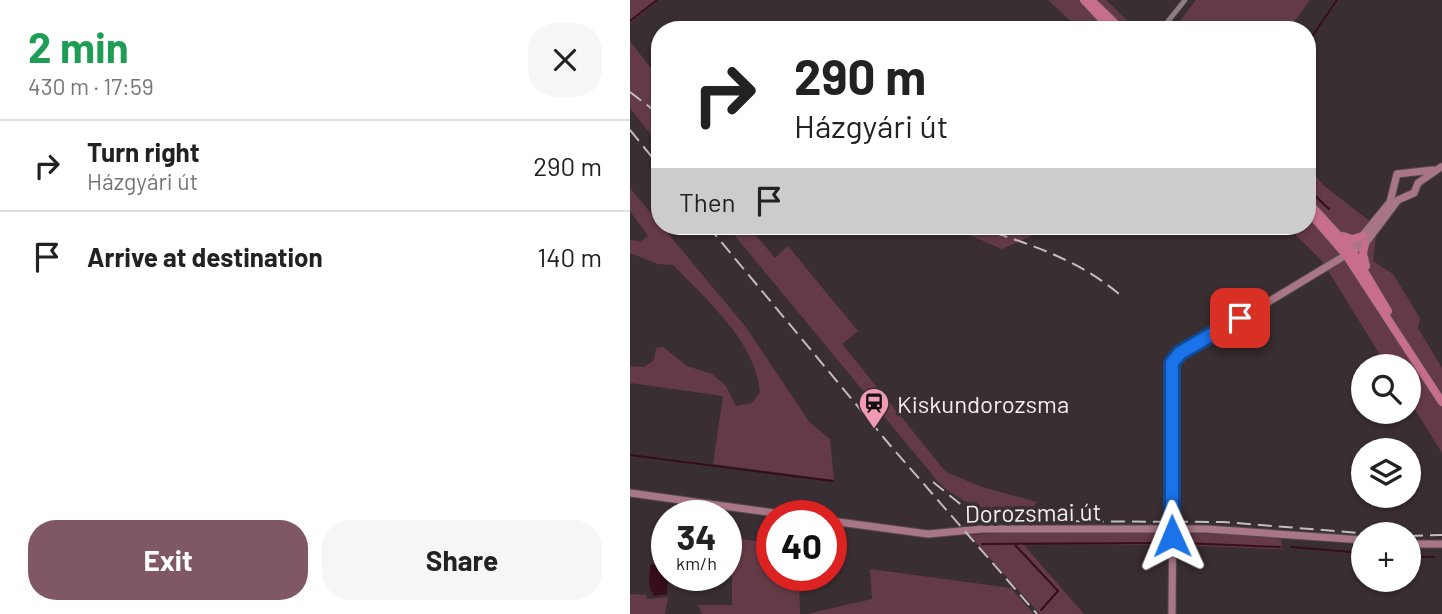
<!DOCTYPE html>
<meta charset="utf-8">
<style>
:root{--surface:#fff;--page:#f6f6f6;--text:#222;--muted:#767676;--line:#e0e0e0;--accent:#7f5863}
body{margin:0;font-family:Barlow,sans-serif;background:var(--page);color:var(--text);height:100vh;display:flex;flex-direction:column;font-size:26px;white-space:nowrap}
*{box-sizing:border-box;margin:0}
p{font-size:23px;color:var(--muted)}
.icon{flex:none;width:38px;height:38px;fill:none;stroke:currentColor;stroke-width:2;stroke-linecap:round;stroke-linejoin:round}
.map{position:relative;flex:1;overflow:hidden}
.side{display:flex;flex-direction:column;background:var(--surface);width:630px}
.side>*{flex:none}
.hud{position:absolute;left:21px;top:21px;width:665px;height:214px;border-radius:28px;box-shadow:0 2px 5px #0004;background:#fff;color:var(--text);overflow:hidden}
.buttons{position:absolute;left:721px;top:354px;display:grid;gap:14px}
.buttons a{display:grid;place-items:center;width:70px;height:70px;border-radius:50%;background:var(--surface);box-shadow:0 2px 5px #0004;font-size:35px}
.speed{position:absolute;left:21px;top:500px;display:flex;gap:14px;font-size:35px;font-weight:700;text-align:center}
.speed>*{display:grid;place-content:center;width:91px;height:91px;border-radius:50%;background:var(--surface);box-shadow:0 2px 5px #0004;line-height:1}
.speed small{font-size:18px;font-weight:400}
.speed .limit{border:10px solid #d22;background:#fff;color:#111}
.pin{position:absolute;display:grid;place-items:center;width:60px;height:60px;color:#fff;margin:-30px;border-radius:14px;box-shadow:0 4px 10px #0006}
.me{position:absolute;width:77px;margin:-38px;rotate:359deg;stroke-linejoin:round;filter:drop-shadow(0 0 5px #0008)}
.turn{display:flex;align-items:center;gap:24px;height:147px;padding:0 28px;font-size:32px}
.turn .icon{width:91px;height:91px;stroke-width:2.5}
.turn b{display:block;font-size:49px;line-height:60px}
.then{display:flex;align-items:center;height:66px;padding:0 28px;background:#0003;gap:14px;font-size:26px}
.round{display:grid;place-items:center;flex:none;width:74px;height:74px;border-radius:28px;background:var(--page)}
.headline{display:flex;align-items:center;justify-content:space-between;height:119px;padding:0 28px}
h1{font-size:42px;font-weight:700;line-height:52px;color:#1e9e55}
.button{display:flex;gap:14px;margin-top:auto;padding:14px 28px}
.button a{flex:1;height:80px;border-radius:28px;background:var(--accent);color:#fff;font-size:28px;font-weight:700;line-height:80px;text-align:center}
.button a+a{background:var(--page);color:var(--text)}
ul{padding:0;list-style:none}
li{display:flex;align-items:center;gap:21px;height:91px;padding:0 28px;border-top:2px solid var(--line)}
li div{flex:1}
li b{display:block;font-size:26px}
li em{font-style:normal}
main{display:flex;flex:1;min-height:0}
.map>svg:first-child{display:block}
</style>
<main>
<section class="side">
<div class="headline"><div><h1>2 min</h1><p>430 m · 17:59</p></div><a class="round"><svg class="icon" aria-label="close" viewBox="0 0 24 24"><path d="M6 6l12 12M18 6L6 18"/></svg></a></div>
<ul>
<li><svg class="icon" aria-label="right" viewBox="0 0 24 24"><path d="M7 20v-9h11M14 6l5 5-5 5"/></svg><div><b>Turn right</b><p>Házgyári út</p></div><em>290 m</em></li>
<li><svg class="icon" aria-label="arrive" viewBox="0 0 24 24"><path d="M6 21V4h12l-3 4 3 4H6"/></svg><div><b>Arrive at destination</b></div><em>140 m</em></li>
</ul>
<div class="button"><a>Exit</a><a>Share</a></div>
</section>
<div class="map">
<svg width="812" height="614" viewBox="0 0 812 614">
<rect width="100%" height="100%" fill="#392e31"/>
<path fill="#653a47" d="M0 0H29L0 23Z
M418 0H476L507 30H450Z
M566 0H680L658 30H543Z
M0 41 30 80V146L0 108Z
M677 165 693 185 750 229 746 235 743 261 763 274 790 318 788 328 812 368V453L779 400V366H757L692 261 657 226H677Z
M0 188 115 326 180 423 200 439 204 480 83 464 93 396 0 383V366L14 367 24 360 26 348 33 347 57 366 82 374 96 386 106 406 122 403 130 392C126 342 76 299 43 265L28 264 0 253V240L11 241 18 236 0 211Z
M97 226H118L145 258 158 246 228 331 212 344 316 472 352 487 407 502 396 517C359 513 340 508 310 484Z
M318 226H368L403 235 372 249Z
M370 533H534L540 539V545L393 544 454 614H410L339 535Z
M552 533 639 536 651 540 652 549 545 545 546 537Z
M102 538 142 543V576H169L170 614H72L68 605H102Z
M240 569 381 588 404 614H176L242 599Z
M0 594 16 595 17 599 38 597 35 614H0Z"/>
<path fill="#370c1c" d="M24 564 33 565 38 576 37 594 25 596C16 586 20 577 20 565Z"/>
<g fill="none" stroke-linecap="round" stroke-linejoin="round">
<path stroke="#370c1c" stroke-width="2" d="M0 21 27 0
M677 44 707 0
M677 188 699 209
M0 455 203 481
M552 543 650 547
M352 544 533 543
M385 545 428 591 411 610
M661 547 733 553
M779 557H804"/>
<g stroke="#534a4d" stroke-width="6">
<path id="street" d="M531 30 555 0"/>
</g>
<g stroke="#534a4d" stroke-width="9">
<path id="secondary" d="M719 252 760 202 767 174 803 170
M0 493 166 516
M201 521 298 534 352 529H577L733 540
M779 544H812
M542 614 544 359 716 255 735 244 768 200 784 193 788 183 811 167"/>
</g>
<g stroke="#534a4d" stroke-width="10">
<path id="primary" d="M454 0 482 30
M461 0 492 30
M677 201 721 249 758 311
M677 210 716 255 812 402
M713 236 722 239 733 236
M735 244 733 254 736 266"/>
</g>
<use href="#street" stroke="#8c7f82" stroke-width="4.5"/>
<use href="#secondary" stroke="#a97687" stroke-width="7"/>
<use href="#primary" stroke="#c66e8c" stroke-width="8"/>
<path stroke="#c4bcbf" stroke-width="2" stroke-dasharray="14 7" stroke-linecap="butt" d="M0 92 30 115
M0 130 30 167
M78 226 259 444 407 614
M344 226C396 243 446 258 489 294
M303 482 334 507 377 521 593 522 742 534
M779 536 812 535"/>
</g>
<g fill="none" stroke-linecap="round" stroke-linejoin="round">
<g stroke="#114b97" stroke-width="18">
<path id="route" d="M542 536V363L550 353 610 318"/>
</g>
<use href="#route" stroke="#1a73e8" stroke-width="12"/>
</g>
<defs>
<g id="station-pin" transform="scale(1.575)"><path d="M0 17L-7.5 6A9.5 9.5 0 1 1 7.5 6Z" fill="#f19ab3" stroke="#392e31"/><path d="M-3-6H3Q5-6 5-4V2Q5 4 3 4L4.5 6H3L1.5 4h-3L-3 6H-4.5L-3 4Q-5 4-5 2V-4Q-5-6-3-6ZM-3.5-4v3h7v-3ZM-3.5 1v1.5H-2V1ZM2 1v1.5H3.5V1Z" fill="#111"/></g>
</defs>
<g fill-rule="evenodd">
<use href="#station-pin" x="244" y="403"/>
</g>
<g text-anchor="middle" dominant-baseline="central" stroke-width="7" stroke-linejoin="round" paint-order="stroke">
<g font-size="24" fill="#f5eef0" stroke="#392e31" text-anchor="start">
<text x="267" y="403">Kiskundorozsma</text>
</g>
<g font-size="24" fill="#f5eef0" stroke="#392e31">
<text transform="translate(403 512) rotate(-1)">Dorozsmai út</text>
</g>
</g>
</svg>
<div class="buttons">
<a><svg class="icon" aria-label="search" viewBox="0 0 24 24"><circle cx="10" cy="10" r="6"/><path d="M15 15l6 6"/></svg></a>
<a><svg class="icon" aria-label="layers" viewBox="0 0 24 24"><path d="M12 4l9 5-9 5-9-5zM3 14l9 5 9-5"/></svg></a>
<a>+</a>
</div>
<div class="speed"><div>34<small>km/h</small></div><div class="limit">40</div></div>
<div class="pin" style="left:610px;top:318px;background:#d93025"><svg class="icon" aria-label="arrive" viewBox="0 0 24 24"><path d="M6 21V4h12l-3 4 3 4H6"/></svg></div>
<svg class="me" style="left:542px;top:536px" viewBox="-20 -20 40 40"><path d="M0-17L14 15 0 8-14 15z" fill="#1a73e8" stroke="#fff" stroke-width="4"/></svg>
<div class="hud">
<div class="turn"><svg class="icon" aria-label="right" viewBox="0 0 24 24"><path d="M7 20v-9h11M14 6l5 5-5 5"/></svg><div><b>290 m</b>Házgyári út</div></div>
<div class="then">Then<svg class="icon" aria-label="arrive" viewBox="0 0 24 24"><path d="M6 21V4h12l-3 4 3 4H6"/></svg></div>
</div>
</div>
</main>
